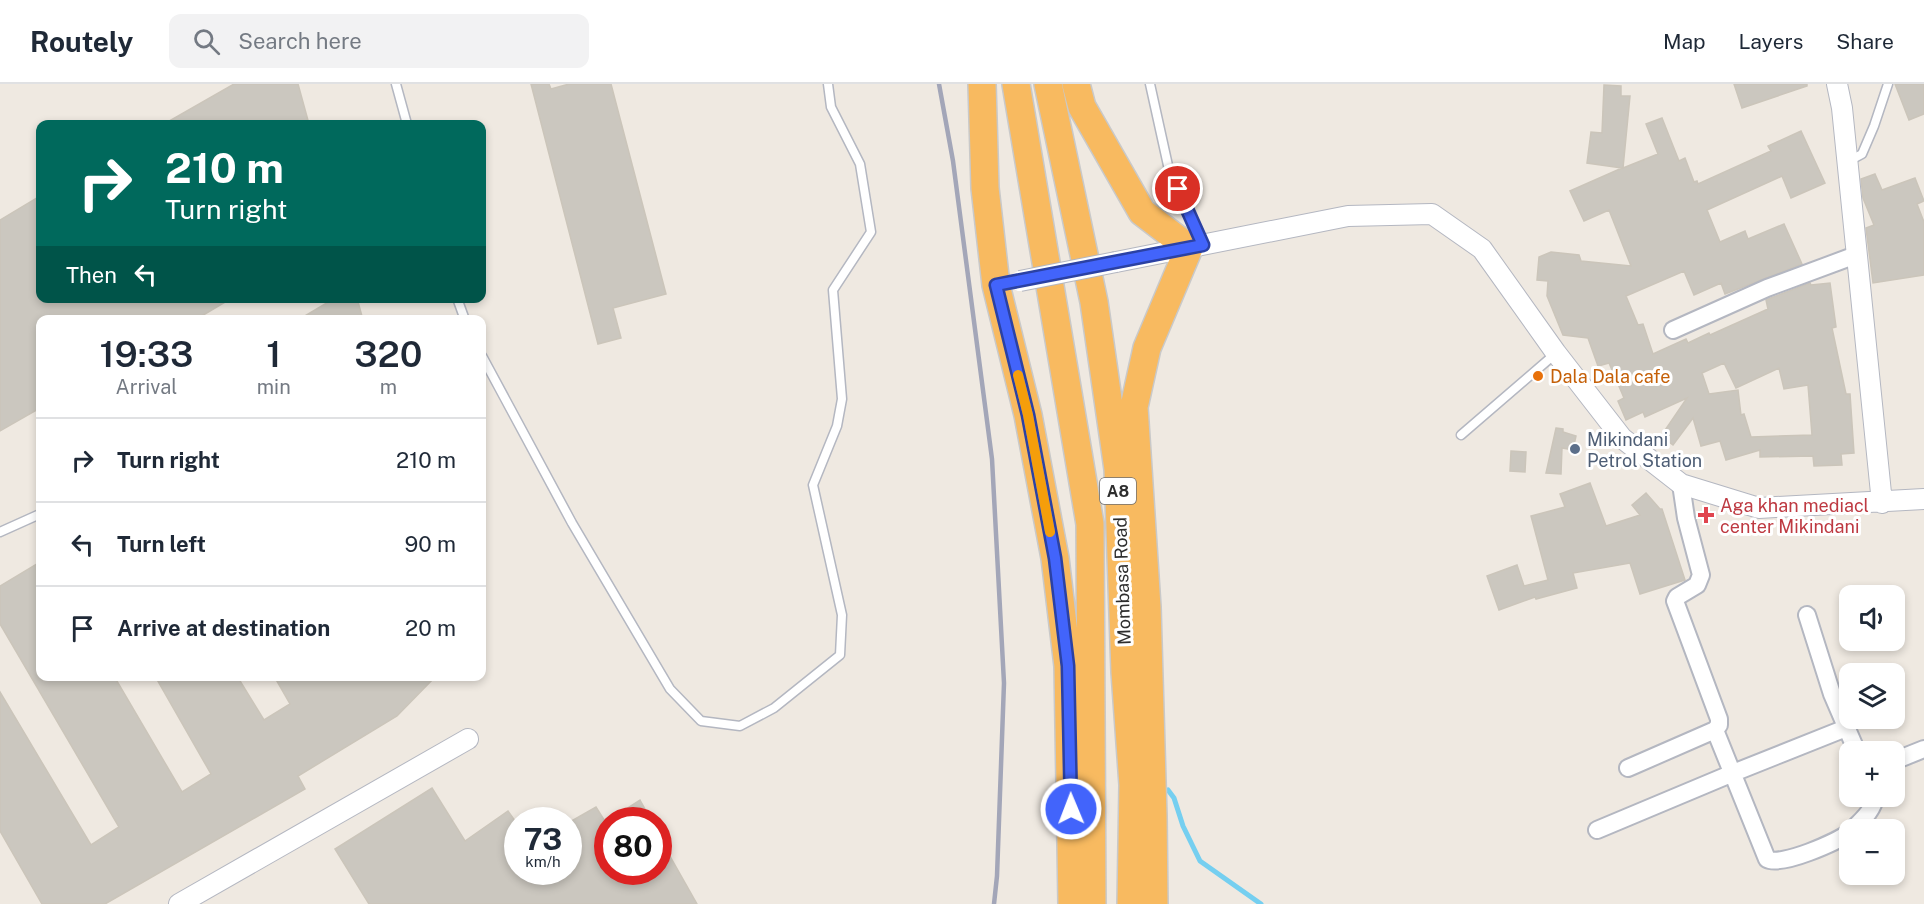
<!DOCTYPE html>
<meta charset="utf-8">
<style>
:root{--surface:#fff;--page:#f2f2f3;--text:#1f2937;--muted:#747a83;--line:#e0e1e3}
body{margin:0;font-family:"Public Sans",sans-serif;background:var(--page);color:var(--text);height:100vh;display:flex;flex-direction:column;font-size:22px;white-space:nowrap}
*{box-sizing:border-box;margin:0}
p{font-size:20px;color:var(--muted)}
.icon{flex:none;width:33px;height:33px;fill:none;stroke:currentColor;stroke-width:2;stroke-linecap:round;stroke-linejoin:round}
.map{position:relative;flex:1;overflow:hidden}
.side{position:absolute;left:36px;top:231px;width:450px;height:366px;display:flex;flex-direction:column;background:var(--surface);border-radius:12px;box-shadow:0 3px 9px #0003}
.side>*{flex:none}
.hud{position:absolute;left:36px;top:36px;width:450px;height:183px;border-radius:12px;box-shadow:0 3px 9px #0003;background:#00695c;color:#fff;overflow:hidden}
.tools{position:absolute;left:1839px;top:501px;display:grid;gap:12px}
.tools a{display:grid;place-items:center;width:66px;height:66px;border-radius:12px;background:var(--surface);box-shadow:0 3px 9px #0003;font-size:30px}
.speed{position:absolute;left:504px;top:723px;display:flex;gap:12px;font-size:30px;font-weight:700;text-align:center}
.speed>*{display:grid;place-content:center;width:78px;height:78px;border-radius:50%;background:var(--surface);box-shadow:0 3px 9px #0003;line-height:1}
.speed small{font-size:15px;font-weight:400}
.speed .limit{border:9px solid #d22;background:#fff;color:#111}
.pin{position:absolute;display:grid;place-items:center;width:51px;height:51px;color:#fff;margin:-26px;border:3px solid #fff;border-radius:50%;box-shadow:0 2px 6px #0007}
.me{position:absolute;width:66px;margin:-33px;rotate:359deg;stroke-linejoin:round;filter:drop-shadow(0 0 4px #0008)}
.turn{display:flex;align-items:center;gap:21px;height:126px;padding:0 30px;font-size:27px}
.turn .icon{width:78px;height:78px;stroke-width:2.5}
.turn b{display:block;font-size:42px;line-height:51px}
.then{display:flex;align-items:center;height:57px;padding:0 30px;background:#0003;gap:12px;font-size:22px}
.eta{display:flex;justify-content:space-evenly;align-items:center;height:102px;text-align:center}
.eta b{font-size:36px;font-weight:600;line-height:42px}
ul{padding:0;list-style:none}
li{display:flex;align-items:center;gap:18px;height:84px;padding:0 30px;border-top:2px solid var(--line)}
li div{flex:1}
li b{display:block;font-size:22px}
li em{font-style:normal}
header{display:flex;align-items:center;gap:36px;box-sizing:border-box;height:84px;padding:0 30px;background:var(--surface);border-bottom:2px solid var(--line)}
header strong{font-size:28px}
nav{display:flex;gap:33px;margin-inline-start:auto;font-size:21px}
.search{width:420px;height:54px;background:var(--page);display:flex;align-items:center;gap:15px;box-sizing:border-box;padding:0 21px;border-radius:12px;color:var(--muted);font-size:22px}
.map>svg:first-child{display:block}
</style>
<header>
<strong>Routely</strong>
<div class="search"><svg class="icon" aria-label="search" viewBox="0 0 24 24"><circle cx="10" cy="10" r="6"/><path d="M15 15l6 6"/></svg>Search here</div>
<nav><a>Map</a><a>Layers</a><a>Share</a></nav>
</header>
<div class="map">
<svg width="1924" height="820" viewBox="0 0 1924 820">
<rect width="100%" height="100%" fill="#efe9e1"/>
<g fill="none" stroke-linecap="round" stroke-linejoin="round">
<path stroke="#75cff0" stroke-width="5" d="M1168 706 1174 714 1183 742 1200 777 1261 820"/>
</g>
<path fill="#cbc7bf" stroke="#cbc5ba" stroke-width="1.5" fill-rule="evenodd" d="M234 0H298L309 40H164Z
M531 0H549L551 5 569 0H611L666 210 613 224 621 254 598 260Z
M1734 0H1807V2L1742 24Z
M1895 0H1924V30L1909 36Z
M1604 1 1621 2V12H1630L1623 84 1658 70 1646 40 1662 34 1679 77 1685 74 1694 98 1697 97 1698 100 1771 67 1768 62 1801 47 1825 99 1791 114 1782 92 1707 126 1720 158 1745 147 1748 155 1784 140 1802 180 1725 210 1721 199 1694 211 1684 187 1626 212 1638 241 1643 240 1653 270 1686 255 1688 259 1709 249 1710 251 1768 225 1766 216 1771 214 1810 199 1811 201 1830 199 1836 243 1832 244 1846 310H1850L1854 369 1841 370 1842 381 1814 382 1813 372 1760 373V366L1726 376 1720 357 1701 362 1693 334 1673 361 1661 352 1687 314 1645 333 1643 328 1626 336 1618 317 1624 314 1609 279 1598 282 1588 254 1563 251 1547 212 1548 197 1537 196 1539 173 1551 168 1579 171 1581 177 1631 182 1609 126 1584 137 1570 107 1622 84 1587 79 1591 48 1602 49ZM1724 279 1736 304 1779 284 1784 305 1808 301 1812 351 1751 353 1744 330 1741 331 1738 306 1709 310 1702 289Z
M1875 90 1882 106 1915 94 1924 117 1917 120 1924 138V191L1873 199 1866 144 1874 141 1863 114 1861 95Z
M40 112V214H232L195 236H40V324L0 347V136Z
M335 214H357L363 236H298Z
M1556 344 1563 345V348L1576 352 1573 366 1562 364 1561 390 1546 389Z
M1511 367 1526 368 1525 388 1510 387Z
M1590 399 1606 442 1640 431 1632 421 1646 409 1660 425H1662L1685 496 1640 510 1630 479 1573 489 1577 504 1536 515 1535 513 1499 526 1487 492 1517 481 1524 502 1548 496 1531 432 1565 423 1560 410Z
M40 478V592H114L182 708 211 690 155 592H237L264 636 290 620 274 592H436L397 632 298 692 305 705 105 820H42L0 747V608L91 761 119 743 0 540V502Z
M432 704 465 757 508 727 518 741V788H568V739L596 723 608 742V788H658V751L697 820H369L335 765Z
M640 716 651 736H609Z"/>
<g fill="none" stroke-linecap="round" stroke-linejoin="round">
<g stroke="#b4b7c1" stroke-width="11">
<path id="service" d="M396 0 407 40
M1150 0 1169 86 1202 161
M1847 78 1862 70 1874 42 1888 0
M457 214 465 236
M482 272 572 439 670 605 701 637 740 642 774 624 840 571 842 531 813 401 837 342 842 315 833 206 871 148 860 80 831 23 828 0
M1461 351 1555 270
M0 448 40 430"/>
</g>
<g stroke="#b4b7c1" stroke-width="20">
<path id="minor" d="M1673 246 1767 204 1856 171
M1807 531 1832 610 1857 668
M1715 646 1767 775C1781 783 1837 758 1850 748
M1894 677 1924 665
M1628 684 1715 646 1719 641V635L1675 517 1677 513 1697 501 1701 491 1686 434 1681 400
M1597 746 1733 689 1846 644
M1852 746C1862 736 1874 726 1875 712"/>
</g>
<g stroke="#b4b7c1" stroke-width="22">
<path id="tertiary" d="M1837 0 1842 24 1882 419
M1116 178 1348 132 1432 130 1482 165 1556 269 1622 354 1681 400 1759 424 1924 415
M179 820 468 655"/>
</g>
<g stroke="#c9c9c9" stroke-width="30">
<path id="trunk" d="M982 0 985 104 996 201 1028 331 1055 474 1068 582 1072 820
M1016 0 1090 440 1092 820
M1048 0 1094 218 1118 385 1125 588 1133 701 1131 820
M1076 0 1082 23 1142 128 1189 164 1147 264 1134 323 1147 523 1153 732 1154 820"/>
</g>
<use href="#service" stroke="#fff" stroke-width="8"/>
<use href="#minor" stroke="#fff" stroke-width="16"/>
<use href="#tertiary" stroke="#fff" stroke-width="20"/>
<use href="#trunk" stroke="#f8ba60" stroke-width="27"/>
<path stroke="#a3a6b8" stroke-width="4.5" d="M939 0 953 77 992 375 1004 599 997 792 994 820"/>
<g stroke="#b4b7c1" stroke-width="22" stroke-linecap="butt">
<path id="tertiary-bridge" d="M1020 197 1116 178"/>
</g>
<use href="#tertiary-bridge" stroke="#fff" stroke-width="20"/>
</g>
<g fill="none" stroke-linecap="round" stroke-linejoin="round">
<g stroke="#2b41a3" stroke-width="15">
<path id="route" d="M1071 725 1068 582 1055 474 1028 331 996 201 1203 161 1178 105"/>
</g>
<use href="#route" stroke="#4264fb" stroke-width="10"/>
<path stroke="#f59e0b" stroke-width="10" d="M1018 291 1028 331 1050 448"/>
</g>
<circle fill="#e8710a" stroke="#fff" stroke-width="2" cx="1538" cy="292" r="6"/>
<circle fill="#5c6f8a" stroke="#fff" stroke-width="2" cx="1575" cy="365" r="6"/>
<path fill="#e0444e" stroke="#fff" stroke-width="2" d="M1703 422h6v6h6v6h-6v6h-6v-6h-6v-6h6z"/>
<g text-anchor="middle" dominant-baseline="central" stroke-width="6" stroke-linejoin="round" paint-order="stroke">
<rect fill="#fff" stroke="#6d6d6d" stroke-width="1.5" x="1100" y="394" width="36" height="26" rx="4.5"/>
<g font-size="16" font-weight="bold" fill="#2e2e2e">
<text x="1118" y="407">A8</text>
</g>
<g font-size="18" fill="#c56008" stroke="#fff" text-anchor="start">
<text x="1550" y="292">Dala Dala cafe</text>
</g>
<g font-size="18" fill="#4e5e75" stroke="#fff" text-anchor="start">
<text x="1587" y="355">Mikindani<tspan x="1587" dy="21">Petrol Station</tspan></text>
</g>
<g font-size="18" fill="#be3a42" stroke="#fff" text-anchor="start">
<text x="1720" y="421">Aga khan mediacl<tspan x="1720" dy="21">center Mikindani</tspan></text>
</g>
<g font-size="18" fill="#2e2e2e" stroke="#fff">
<text transform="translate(1122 497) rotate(-92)">Mombasa Road</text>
</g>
</g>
</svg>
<div class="tools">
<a><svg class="icon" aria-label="sound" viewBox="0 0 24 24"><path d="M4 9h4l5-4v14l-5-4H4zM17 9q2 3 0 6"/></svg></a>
<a><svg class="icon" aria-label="layers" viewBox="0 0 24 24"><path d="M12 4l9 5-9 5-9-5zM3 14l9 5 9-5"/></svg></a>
<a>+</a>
<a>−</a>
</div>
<div class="speed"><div>73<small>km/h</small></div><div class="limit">80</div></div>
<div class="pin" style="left:1178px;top:105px;background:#d93025"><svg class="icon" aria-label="arrive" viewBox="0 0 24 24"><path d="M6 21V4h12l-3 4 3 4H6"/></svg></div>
<svg class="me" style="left:1071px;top:725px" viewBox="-20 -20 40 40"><circle r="17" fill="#4264fb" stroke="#fff" stroke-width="3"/><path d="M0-11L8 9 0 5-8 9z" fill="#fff"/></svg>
<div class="hud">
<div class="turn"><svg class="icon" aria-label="right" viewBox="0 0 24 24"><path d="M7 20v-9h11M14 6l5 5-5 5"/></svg><div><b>210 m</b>Turn right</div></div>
<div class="then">Then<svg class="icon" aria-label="left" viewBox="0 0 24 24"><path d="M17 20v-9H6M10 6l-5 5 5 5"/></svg></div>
</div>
<section class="side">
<div class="eta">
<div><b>19:33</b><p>Arrival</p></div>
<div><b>1</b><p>min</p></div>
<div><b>320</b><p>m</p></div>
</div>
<ul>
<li><svg class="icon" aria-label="right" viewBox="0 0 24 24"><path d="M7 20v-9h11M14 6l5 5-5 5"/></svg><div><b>Turn right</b></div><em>210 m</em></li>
<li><svg class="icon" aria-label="left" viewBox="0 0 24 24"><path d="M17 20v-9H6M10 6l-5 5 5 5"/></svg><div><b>Turn left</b></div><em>90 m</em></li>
<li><svg class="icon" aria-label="arrive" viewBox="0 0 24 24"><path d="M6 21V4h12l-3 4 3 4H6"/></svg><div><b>Arrive at destination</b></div><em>20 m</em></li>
</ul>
</section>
</div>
